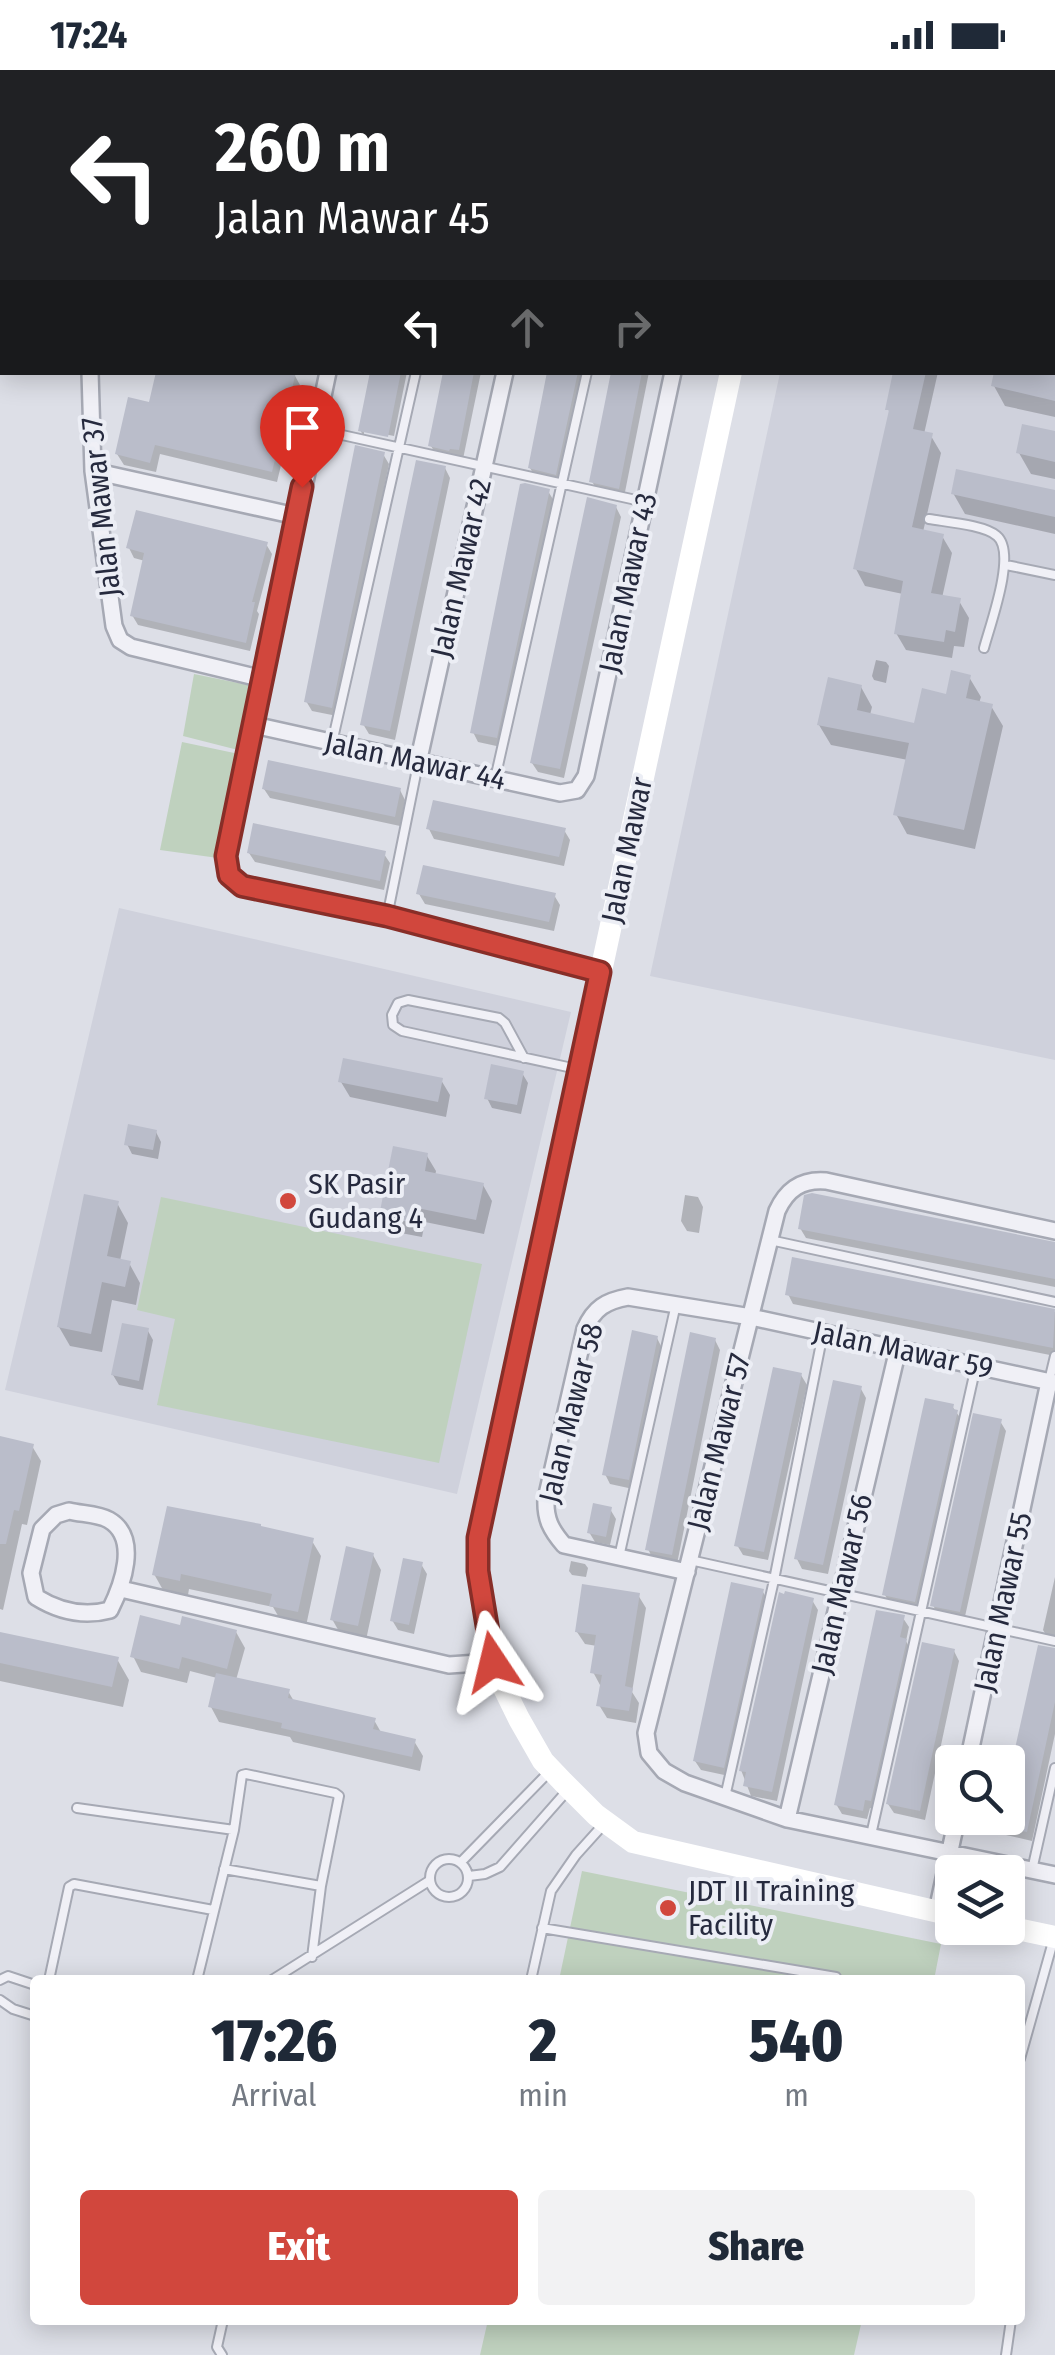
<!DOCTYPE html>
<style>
:root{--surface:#fff;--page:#f2f2f3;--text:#1f2937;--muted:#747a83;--accent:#d1473d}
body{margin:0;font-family:"Fira Sans Condensed",sans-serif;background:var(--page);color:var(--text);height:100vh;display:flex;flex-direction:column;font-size:38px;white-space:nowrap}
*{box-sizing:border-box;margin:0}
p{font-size:32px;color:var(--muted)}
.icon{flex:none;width:55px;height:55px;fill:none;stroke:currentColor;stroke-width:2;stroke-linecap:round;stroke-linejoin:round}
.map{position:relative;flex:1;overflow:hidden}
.details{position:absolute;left:30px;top:1905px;width:995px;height:350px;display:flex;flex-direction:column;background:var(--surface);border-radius:10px;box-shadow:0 5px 25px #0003}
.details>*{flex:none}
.guide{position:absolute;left:0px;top:0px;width:1055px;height:305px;box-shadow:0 5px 25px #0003;background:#202124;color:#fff;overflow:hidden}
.tools{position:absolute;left:935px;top:1675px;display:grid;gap:20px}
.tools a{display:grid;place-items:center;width:90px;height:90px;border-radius:10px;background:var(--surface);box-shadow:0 5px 25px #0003;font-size:50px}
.pin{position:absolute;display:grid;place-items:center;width:85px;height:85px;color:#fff;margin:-102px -42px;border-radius:50% 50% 50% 0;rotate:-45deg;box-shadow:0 0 10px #0007}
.pin .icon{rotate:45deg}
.me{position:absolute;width:110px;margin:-55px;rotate:350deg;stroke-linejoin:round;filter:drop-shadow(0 0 8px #0008)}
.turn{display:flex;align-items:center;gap:35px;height:210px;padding:0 50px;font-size:45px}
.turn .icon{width:130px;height:130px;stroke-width:2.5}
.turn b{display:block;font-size:70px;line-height:85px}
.lanes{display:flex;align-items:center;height:95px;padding:0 50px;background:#0003;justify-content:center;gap:50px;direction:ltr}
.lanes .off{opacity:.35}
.eta{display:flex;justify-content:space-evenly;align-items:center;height:170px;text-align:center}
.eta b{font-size:60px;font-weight:800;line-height:70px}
.button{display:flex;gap:20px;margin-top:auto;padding:20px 50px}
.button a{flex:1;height:115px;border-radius:10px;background:var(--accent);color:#fff;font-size:40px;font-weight:800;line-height:115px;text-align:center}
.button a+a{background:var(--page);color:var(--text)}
.status{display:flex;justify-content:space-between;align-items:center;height:70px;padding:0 50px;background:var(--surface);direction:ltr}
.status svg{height:28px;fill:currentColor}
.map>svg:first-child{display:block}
</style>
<div class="status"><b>17:24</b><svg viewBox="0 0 49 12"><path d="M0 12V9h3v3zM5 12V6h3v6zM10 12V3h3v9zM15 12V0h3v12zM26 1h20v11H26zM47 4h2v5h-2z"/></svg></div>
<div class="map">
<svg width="1055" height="2285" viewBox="0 0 1055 2285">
<rect width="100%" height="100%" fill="#dddfe7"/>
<path fill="#cfd1dc" d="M1053 168 1055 169V990L650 906 780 303 1052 302Z
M119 838 571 942 457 1424 5 1320Z"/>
<path fill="#bfd1be" d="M194 604 253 616 242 681 183 666Z
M182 672 239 684 218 788 160 780Z
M161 1127 482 1194 439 1393 157 1335 175 1249 137 1240Z
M582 1801 941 1874 934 1910H559Z
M488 2250H862L854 2285H480Z"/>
<path fill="#0003" d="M141 0H165L164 2H140Z
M315 0H399V2H314Z
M467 0H554L553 2H467Z
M613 0H649V2H613Z
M677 0H713L712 2H677Z
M1052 124H1055V172H1052Z
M1052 301 1055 302V347L1005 336 994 316Z
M372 302H407L394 366 364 360V365L393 371 392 376 366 370 360 360Z
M446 302H481L463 389 437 386 431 376Z
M550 302H584L561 413 536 408 530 398Z
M613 302H649L624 427 597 421 592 411Z
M896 302H938L924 364 931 366 941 383 923 462 942 466 952 483 942 528 959 531 969 548 964 577 954 576 952 588 906 580 896 563 903 524 865 516 856 499 891 345 888 339Z
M294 304 300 315 277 412 160 384 156 402 124 395 117 384 151 335Z
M1055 364V409L1031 404 1019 383Z
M383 384 389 394 337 646 312 641 306 631Z
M445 398 450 408 395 670 369 664 363 654Z
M548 421 554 431 501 677 478 672 473 662Z
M953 423H1055V464L965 444Z
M616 437 621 447 564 708 538 702 532 693Z
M266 474 272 484 257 541 259 544 250 581 138 555 132 545 145 491 134 488 129 478Z
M876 590 886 592 889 596 886 613 874 610 872 606Z
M969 607 981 627 979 633 991 636 1003 656 975 779 907 764 896 744 908 690 831 675 819 655 861 617 872 637 870 645 916 656Z
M264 719 400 720 405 730 400 756 270 728Z
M429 759 564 760 570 770 564 796 434 769Z
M249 783 384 784 390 793 384 820 255 792Z
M419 824 554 825 560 835 554 861 425 834Z
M522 1003 528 1013 521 1044 492 1038 487 1028Z
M441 1010 450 1025 446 1047 350 1027 341 1012Z
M156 1062 161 1072 158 1089 132 1084 127 1074Z
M427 1086 436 1101 435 1106 483 1115 492 1131 484 1164 425 1152 422 1167 390 1161 381 1145Z
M685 1125 698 1127 703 1137 699 1163 687 1161 681 1151Z
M117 1133 128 1153 120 1191 129 1193 140 1213 136 1235 112 1230 102 1282 70 1276 59 1257Z
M800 1158 1055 1173V1217L806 1168Z
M794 1190 1055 1242V1286L793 1234 788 1224Z
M148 1261 153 1270 143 1320 119 1315 113 1305Z
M657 1268 662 1278 633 1419 610 1414 605 1404Z
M715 1270 720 1280 677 1494 653 1489 648 1479Z
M801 1305 807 1315 768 1490 743 1485 737 1475Z
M861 1319 866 1328 828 1504 802 1499 797 1489Z
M952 1336 963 1352 920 1541 890 1534 885 1525Z
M1000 1351 1006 1361 964 1551 938 1545 933 1535Z
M32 1376 41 1391 27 1455 22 1454 3 1540 0 1539V1380Z
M610 1439 616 1449 610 1475 595 1472 589 1462Z
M312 1471 321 1486 306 1556 281 1551 273 1537 189 1519 188 1525 163 1520 154 1504Z
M373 1485 381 1500 366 1570 341 1565 332 1549Z
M571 1491 585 1494 588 1498 586 1507 572 1505 569 1501Z
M421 1494 427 1504 414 1564 398 1560 392 1550Z
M1055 1507V1571L1049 1570 1043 1560Z
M763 1522 768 1531 729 1706 701 1700 695 1691Z
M638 1525 646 1538 632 1622 639 1633 636 1653 607 1648 599 1635 600 1615 593 1602 597 1576 585 1574 577 1562Z
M812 1530 818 1540 777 1731 751 1726 741 1700Z
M903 1548 909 1557 906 1571 911 1581 876 1740 870 1738 867 1749 842 1744 836 1734Z
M182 1558 236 1562 245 1578 236 1610 288 1621 295 1633 374 1650 382 1664 414 1671 423 1686 420 1701 293 1672 290 1667 219 1652 211 1637 217 1608 190 1601 187 1613 141 1602 133 1586Z
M0 1564 117 1589 129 1610 123 1637 0 1611Z
M1039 1578 1055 1581V1664L1032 1771 1006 1765 1000 1756 1002 1748H1008V1723Z
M954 1581 959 1591 925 1750 894 1743 888 1734Z"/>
<path fill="#babdca" d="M156 302H296L272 402 155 375 150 393 115 384 128 327 149 332Z
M370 302H401L388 367 358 361Z
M443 302H474L459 380 450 379 449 381 428 376Z
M547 302H578L556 405 528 398Z
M611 302H642L619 419 589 412Z
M893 302H926L913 359 933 363 912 457 944 464 931 523 961 528 955 562 946 560 944 572 894 564 903 511 853 499 889 340H885Z
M994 302H1055V331L991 316Z
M1022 354 1055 361V392L1016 383Z
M355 375 385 382 332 638 304 632Z
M416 390 446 396 390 661 360 655Z
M956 399 1055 420V447L951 424Z
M525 413 550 419 497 668 470 663 520 414Z
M587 427 617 435 560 699 530 693Z
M136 440 268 472 252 532H255L246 573 130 546 144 483 126 478Z
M951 600 971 605 966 628 993 634 964 760 893 745 909 673 817 655 828 607 862 615 857 640 914 653 922 618 946 624Z
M268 690 401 718 395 747 262 719Z
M433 730 566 758 559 787 426 759Z
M253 753 386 781 380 811 247 783Z
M423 795 556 823 549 852 416 824Z
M343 988 443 1008 438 1032 338 1012Z
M491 994 524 1001 517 1035 484 1029Z
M128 1054 157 1060 153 1080 124 1075Z
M393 1076 428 1083 425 1101 484 1113 476 1150 417 1138 414 1153 379 1146Z
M812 1123 1055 1172V1209L798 1159 804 1125Z
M84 1124 119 1131 107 1186 131 1191 125 1217 102 1212 91 1264 57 1257Z
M792 1187 1055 1239 1053 1278 785 1225Z
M122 1253 149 1258 139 1311 111 1305Z
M632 1260 658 1266 629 1410 602 1405Z
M690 1262 716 1268 672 1485 645 1480Z
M773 1297 802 1303 764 1482 734 1476Z
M833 1310 862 1316 823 1495 794 1489Z
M925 1328 954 1334 953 1339 958 1340 915 1532 882 1525Z
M973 1343 1002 1349 960 1542 930 1536Z
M0 1366 34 1374 19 1441 14 1440 6 1474H0Z
M593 1433 612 1437 606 1467 587 1463Z
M167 1436 261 1454V1456L314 1468 298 1542 269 1536 272 1524 181 1504 180 1511 152 1505Z
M346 1476 374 1483 358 1556 330 1550Z
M403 1488 423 1492 409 1555 390 1551Z
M731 1512 764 1519 724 1698 693 1691Z
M582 1514 640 1523 625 1616 633 1618 629 1641 596 1636 602 1605 590 1603 596 1565 575 1562Z
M785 1521 814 1528 772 1722 743 1716 746 1702 739 1701 779 1522 784 1524Z
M876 1540 905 1545 900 1567 907 1569 871 1731 865 1730 863 1741 834 1735Z
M140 1545 180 1555 182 1546 237 1560 227 1599 182 1587 179 1599 130 1587Z
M0 1562 119 1587 112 1617 0 1593Z
M922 1572 955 1579 920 1741 886 1734Z
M1038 1575 1055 1578V1632L1027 1762 1008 1758V1710Z
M216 1603 290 1619 288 1628 376 1648 373 1659 416 1669 412 1687 281 1658 282 1653 208 1637Z"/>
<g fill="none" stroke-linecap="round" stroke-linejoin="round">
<g stroke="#a6a9b4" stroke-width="12">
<path id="lane" d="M505 2 506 0
M660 2 661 0
M315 359 645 432
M929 449C946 452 985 455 997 466 1017 483 990 555 984 578
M1006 495 1055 505
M332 673 416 302
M495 709 587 302
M387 847 418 694
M524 988 505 953 499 948 408 930 398 933 392 945 393 955 402 961 577 999
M770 1170 1055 1232
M1049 1311 1055 1286
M619 1487 676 1234
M690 1490 1055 1571
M725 1727 774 1510 823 1263
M77 1738 234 1760
M871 1765 976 1296
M430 1808a19 19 0 1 1 38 0a19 19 0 1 1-38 0Z
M461 1792 549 1702
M224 1799 321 1816 312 1887
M1032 1800 1055 1698
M469 1806 485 1804 500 1797 566 1722
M542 1858 836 1907
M0 1910 8 1906 35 1915
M49 1910 69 1817 74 1814 213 1840
M197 1910 234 1760 242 1705 246 1704 335 1723 339 1726 321 1816
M272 1910 429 1811
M531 1910 551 1821 576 1785 603 1755
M0 1930 13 1939 35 1946
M1020 1989 1054 1868
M222 2285 217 2277 223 2250
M1006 2285 1011 2250"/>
</g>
<g stroke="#a6a9b4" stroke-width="20">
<path id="street" d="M89 0 92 2
M275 2V0
M437 2V0
M576 2 577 0
M747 2 748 0
M90 302 93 401 114 556 120 570 131 577 263 609
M328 302 227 786 229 805 242 816 387 847 600 902
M93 401 296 446
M254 655 560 723 577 720 586 706 673 302
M418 693 505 302
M1055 1161 826 1111C802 1109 787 1119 777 1141L646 1663 649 1683 664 1701 685 1713 787 1749 1055 1805
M69 1441C81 1444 99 1444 109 1450 140 1468 122 1516 110 1540 84 1547 60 1542 36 1527L31 1503 42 1459 56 1445Z
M687 1502 564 1475C551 1460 545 1449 546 1429L585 1259C594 1238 606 1231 628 1227L751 1247 1055 1313
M121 1519 449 1595 493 1592
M968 1692 1049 1312
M787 1749 898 1279
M937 1841 957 1748"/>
</g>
<use href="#lane" stroke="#f0f0f6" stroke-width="8"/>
<use href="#street" stroke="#f0f0f6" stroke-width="15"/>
<path stroke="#fff" stroke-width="22" d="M806 2 807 0
M731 302 478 1468V1501L494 1598 519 1649 543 1691 563 1712 596 1745 633 1772 952 1845
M1008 1857 1055 1867"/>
</g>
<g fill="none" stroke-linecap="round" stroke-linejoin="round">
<g stroke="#882e28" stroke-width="25">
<path id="route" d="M302 417 226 786 229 805 242 816 387 846 600 902 478 1468V1501L493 1592"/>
</g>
<use href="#route" stroke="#d1473d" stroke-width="18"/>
</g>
<g fill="#d1473d" stroke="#eceef5" stroke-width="4">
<circle cx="288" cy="1131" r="10"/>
<circle cx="668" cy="1838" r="10"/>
</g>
<g text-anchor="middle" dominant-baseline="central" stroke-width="8" stroke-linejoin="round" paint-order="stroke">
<g font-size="30" fill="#262a3e" stroke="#eceef5">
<text transform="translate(101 437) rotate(-96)">Jalan Mawar 37</text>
<text transform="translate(461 498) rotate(-77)">Jalan Mawar 42</text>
<text transform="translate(628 513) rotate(-78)">Jalan Mawar 43</text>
<text transform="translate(415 691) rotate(12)">Jalan Mawar 44</text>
<text transform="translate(627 780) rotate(-78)">Jalan Mawar</text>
<text transform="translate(903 1280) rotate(12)">Jalan Mawar 59</text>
<text transform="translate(571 1343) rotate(-76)">Jalan Mawar 58</text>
<text transform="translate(719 1372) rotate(-76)">Jalan Mawar 57</text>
<text transform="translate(842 1514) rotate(-77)">Jalan Mawar 56</text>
<text transform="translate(1003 1532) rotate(-78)">Jalan Mawar 55</text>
</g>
<g font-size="30" fill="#262a3e" stroke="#eceef5" text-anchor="start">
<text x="308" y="1114">SK Pasir<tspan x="308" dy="34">Gudang 4</tspan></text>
<text x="688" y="1821">JDT II Training<tspan x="688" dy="34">Facility</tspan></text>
</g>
</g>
</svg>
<div class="tools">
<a><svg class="icon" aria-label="search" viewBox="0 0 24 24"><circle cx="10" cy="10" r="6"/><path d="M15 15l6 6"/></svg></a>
<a><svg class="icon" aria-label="layers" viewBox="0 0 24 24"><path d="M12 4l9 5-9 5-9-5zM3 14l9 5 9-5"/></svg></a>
</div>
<div class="pin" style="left:302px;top:417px;background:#d93025"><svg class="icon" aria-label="arrive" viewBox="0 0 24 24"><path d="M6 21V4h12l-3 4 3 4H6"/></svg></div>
<svg class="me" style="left:493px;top:1592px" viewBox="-20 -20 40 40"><path d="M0-17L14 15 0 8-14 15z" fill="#d1473d" stroke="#fff" stroke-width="4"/></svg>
<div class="guide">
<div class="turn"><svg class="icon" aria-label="left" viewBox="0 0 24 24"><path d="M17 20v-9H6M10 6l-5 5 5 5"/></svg><div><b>260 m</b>Jalan Mawar 45</div></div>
<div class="lanes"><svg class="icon" aria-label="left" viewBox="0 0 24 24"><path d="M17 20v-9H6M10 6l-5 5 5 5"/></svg><svg class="icon off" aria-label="ahead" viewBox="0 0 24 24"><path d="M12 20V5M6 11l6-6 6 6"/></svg><svg class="icon off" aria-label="right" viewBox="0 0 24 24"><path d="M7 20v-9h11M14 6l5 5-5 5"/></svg></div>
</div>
<section class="details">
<div class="eta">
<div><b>17:26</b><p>Arrival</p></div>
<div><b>2</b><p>min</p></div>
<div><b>540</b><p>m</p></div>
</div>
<div class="button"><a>Exit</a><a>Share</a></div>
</section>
</div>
